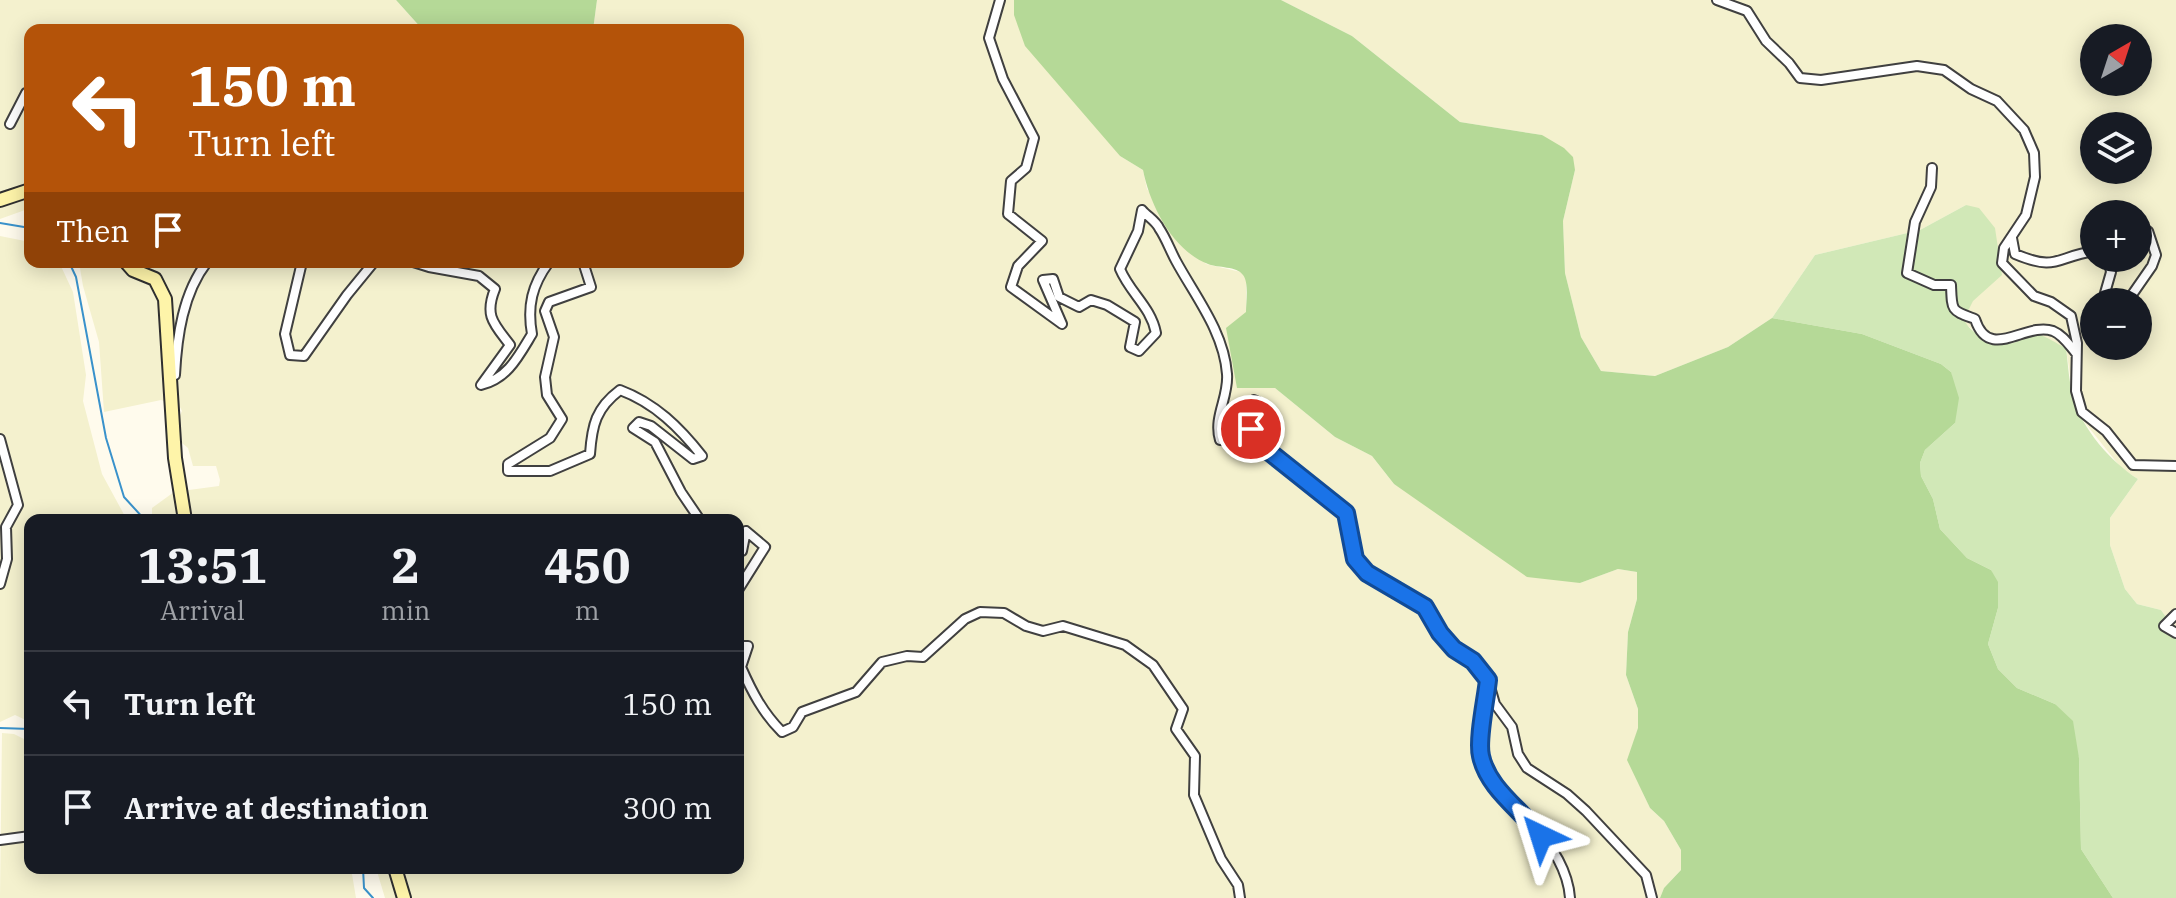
<!DOCTYPE html>
<meta charset="utf-8">
<style>
:root{--surface:#171b24;--page:#242831;--text:#f1f3f6;--muted:#9ea1a6;--line:#363941}
body{margin:0;font-family:"IBM Plex Serif",serif;background:var(--page);color:var(--text);height:100vh;display:flex;flex-direction:column;font-size:30px;white-space:nowrap}
*{box-sizing:border-box;margin:0}
p{font-size:26px;color:var(--muted)}
.icon{flex:none;width:44px;height:44px;fill:none;stroke:currentColor;stroke-width:2;stroke-linecap:round;stroke-linejoin:round}
.map{position:relative;flex:1;overflow:hidden}
.sheet{position:absolute;left:24px;top:514px;width:720px;height:360px;display:flex;flex-direction:column;background:var(--surface);border-radius:16px;box-shadow:0 4px 20px #0003}
.sheet>*{flex:none}
.hud{position:absolute;left:24px;top:24px;width:720px;height:244px;border-radius:16px;box-shadow:0 4px 20px #0003;background:#b45309;color:#fff;overflow:hidden}
.needle{width:52px;rotate:39deg}
.buttons{position:absolute;left:2080px;top:24px;display:grid;gap:16px}
.buttons a{display:grid;place-items:center;width:72px;height:72px;border-radius:50%;background:var(--surface);box-shadow:0 4px 20px #0003;font-size:40px}
.pin{position:absolute;display:grid;place-items:center;width:68px;height:68px;color:#fff;margin:-34px;border:4px solid #fff;border-radius:50%;box-shadow:0 2px 8px #0007}
.me{position:absolute;width:88px;margin:-44px;rotate:319deg;stroke-linejoin:round;filter:drop-shadow(0 0 6px #0008)}
.turn{display:flex;align-items:center;gap:28px;height:168px;padding:0 32px;font-size:36px}
.turn .icon{width:104px;height:104px;stroke-width:2.5}
.turn b{display:block;font-size:56px;line-height:68px}
.then{display:flex;align-items:center;height:76px;padding:0 32px;background:#0003;gap:16px;font-size:30px}
.eta{display:flex;justify-content:space-evenly;align-items:center;height:136px;text-align:center}
.eta b{font-size:48px;font-weight:700;line-height:56px}
ul{padding:0;list-style:none}
li{display:flex;align-items:center;gap:24px;height:104px;padding:0 32px;border-top:2px solid var(--line)}
li div{flex:1}
li b{display:block;font-size:30px}
li em{font-style:normal}
.map>svg:first-child{display:block}
</style>
<div class="map">
<svg width="2176" height="898" viewBox="0 0 2176 898">
<rect width="100%" height="100%" fill="#fffbed"/>
<path fill="#f4f1ce" fill-rule="evenodd" d="M0 0H396L423 30H30V211L25 210 0 219Z
M597 0H1014L1015 15 1120 156 1143 170 1147 189 1206 264 1241 272 1246 278V312L1275 388 1335 437 1372 456 1394 484 1580 583 1618 569 1637 572V599L1628 632 1626 675 1638 709V729L1628 760 1650 808 1664 821 1681 850V870L1664 888 1660 898H385L376 868H738V520H152V508L174 492 219 486 220 480 216 466H193L188 448 182 443 179 417 182 411 179 405 161 400 104 412 99 342 83 286 79 262H738V30H593Z
M1281 0H2176V631L2161 610 2137 604 2125 589 2110 545V518L2138 479 2122 469 2082 419 2073 396 2066 348 2024 336 2013 343H1993L1966 325 1964 320 1972 301 2002 274 1966 205 1920 230 1815 255 1772 318 1728 347 1655 376 1601 371 1581 337 1565 273 1563 221 1575 170 1542 135 1460 122 1352 36ZM2094 38H2138V82H2094ZM2094 126H2138V170H2094ZM2094 214H2138V258H2094ZM2094 302H2138V346H2094Z
M0 236 30 242V262H59L73 292 86 375 83 401 102 474 127 520H30V722L15 715 0 722Z
M2 733 14 734 30 742V868H351L356 898H0Z"/>
<path fill="#d1e8b7" d="M1966 205 1979 208 1995 228 2002 275 1973 301 1964 319C1969 334 1997 347 2013 343 2022 340 2026 333 2037 334 2046 336 2057 344 2066 348 2068 364 2069 382 2073 397 2082 429 2111 462 2138 479L2110 518V545L2125 589 2137 604 2161 610 2176 631V898H2113L2081 849 2079 758 2055 704 2017 688 1998 669 1988 644 1998 608 1991 570 1967 558 1940 529 1933 499 1921 476 1920 463 1925 450 1955 423 1951 372 1941 364 1862 334 1772 318 1815 255 1920 230Z"/>
<path fill="#b5d997" d="M396 0H597L593 30H423Z
M1014 0H1281L1352 36 1460 122 1542 135 1564 148 1573 157 1575 170 1563 221 1565 273 1581 337 1601 371 1655 376 1728 347 1772 318 1862 334 1941 364 1951 372 1959 398 1955 423 1925 450 1920 463 1921 476 1933 499 1940 529 1967 558 1991 570 1998 582V608L1988 644 1998 669 2017 688 2055 704 2073 721 2079 758 2081 849 2113 898H1660L1664 888 1681 870V850L1664 821 1650 808 1627 760 1638 728V709L1626 675 1628 632 1637 599V572L1618 569 1580 583 1527 577 1394 484 1372 456 1335 437 1275 388H1237L1226 328 1246 312C1246 302 1249 282 1243 275 1237 266 1218 268 1208 264 1172 250 1150 205 1143 170L1120 156 1025 46 1014 15Z"/>
<g fill="none" stroke-linecap="round" stroke-linejoin="round">
<path stroke="#3a92cb" stroke-width="2" d="M0 223 30 228
M69 262 76 277 106 438 124 497 145 520
M0 728 30 729
M363 868 364 888 373 898"/>
<g stroke="#404040" stroke-width="12">
<path id="street" d="M1000 0 989 38 1003 79 1034 138 1026 168 1011 181 1008 214 1042 241 1018 266 1011 287 1062 324 1043 280 1053 279 1059 297 1079 307 1091 300 1107 305 1135 322 1130 347 1139 351 1156 333C1151 307 1130 293 1120 269L1138 231 1142 210C1147 216 1156 221 1159 228 1166 238 1170 250 1176 261 1195 296 1224 332 1227 374 1229 397 1213 417 1220 440L1227 438 1231 424 1254 400 1260 403 1251 429 1267 450 1346 513 1355 559 1367 573 1425 607 1440 633 1454 649 1473 661 1488 680 1495 704 1512 727 1518 754 1527 768 1567 794 1586 811 1646 875 1652 898
M1717 0 1747 11 1766 41 1789 63 1800 78 1821 80 1917 66 1944 70 1971 89 1997 101 2024 130 2034 153 2035 177 2026 215 2004 248 2002 263 2034 296 2051 302 2071 316 2077 343 2076 391 2082 412 2106 431 2133 465 2176 466
M10 124 26 93H30
M1932 168 1931 187 1915 222 1907 273 1934 285H1951C1952 312 1951 310 1975 319 1989 363 2026 321 2053 331 2063 335 2069 345 2076 353
M2012 238 2015 254C2058 272 2055 257 2094 251
M2108 258 2111 272 2105 293 2122 302
M302 262 285 334 290 355 304 356 347 295 374 262
M413 262 429 267 479 276 495 289C484 316 494 324 510 345L481 385C508 378 518 357 532 334 527 306 532 285 549 262
M583 262 591 287 549 302 545 311 554 337 545 377 547 395 562 419 550 438 508 464V471H550L590 454C592 425 596 408 620 390 655 403 680 428 702 456L693 459 651 426 639 422 633 428 655 442 681 492 700 520
M2127 302 2152 266 2156 255 2148 231
M175 375C177 336 183 293 207 262
M0 439 18 505 6 527 7 559 0 584
M738 552 742 551 746 531 765 547 738 590
M2176 614 2164 626 2176 633
M738 646H748L741 667C752 692 763 713 782 732L793 727 802 712 856 692 882 662 907 656 923 657 965 619 980 612 1004 613 1026 626 1043 631 1063 626 1125 645 1153 665 1183 709 1176 729 1195 756 1194 795 1221 859 1238 885 1240 898
M1487 685C1485 705 1478 734 1480 753 1483 780 1509 800 1527 818 1547 839 1568 868 1570 898
M0 840 30 836"/>
</g>
<g stroke="#2f2f2f" stroke-width="16">
<path id="secondary" d="M0 200 30 190
M126 262 133 270 155 279 165 299 175 458 185 520
M395 868 404 898"/>
</g>
<use href="#street" stroke="#fff" stroke-width="8"/>
<use href="#secondary" stroke="#fef4a9" stroke-width="12"/>
</g>
<g fill="none" stroke-linecap="round" stroke-linejoin="round">
<g stroke="#114b97" stroke-width="20">
<path id="route" d="M1251 429 1267 450 1346 513 1355 559 1367 573 1425 607 1440 633 1454 649 1473 661 1488 680C1486 699 1477 740 1481 756 1488 789 1522 810 1541 836"/>
</g>
<use href="#route" stroke="#1a73e8" stroke-width="14"/>
</g>
</svg>
<div class="buttons">
<a><svg class="needle" viewBox="-14 -14 28 28"><path d="M0-13l5 13h-10z" fill="#e53935"/><path d="M0 13l5-13h-10z" fill="#9ea1a6"/></svg></a>
<a><svg class="icon" aria-label="layers" viewBox="0 0 24 24"><path d="M12 4l9 5-9 5-9-5zM3 14l9 5 9-5"/></svg></a>
<a>+</a>
<a>−</a>
</div>
<div class="pin" style="left:1251px;top:429px;background:#d93025"><svg class="icon" aria-label="arrive" viewBox="0 0 24 24"><path d="M6 21V4h12l-3 4 3 4H6"/></svg></div>
<svg class="me" style="left:1541px;top:836px" viewBox="-20 -20 40 40"><path d="M0-17L14 15 0 8-14 15z" fill="#1a73e8" stroke="#fff" stroke-width="4"/></svg>
<div class="hud">
<div class="turn"><svg class="icon" aria-label="left" viewBox="0 0 24 24"><path d="M17 20v-9H6M10 6l-5 5 5 5"/></svg><div><b>150 m</b>Turn left</div></div>
<div class="then">Then<svg class="icon" aria-label="arrive" viewBox="0 0 24 24"><path d="M6 21V4h12l-3 4 3 4H6"/></svg></div>
</div>
<section class="sheet">
<div class="eta">
<div><b>13:51</b><p>Arrival</p></div>
<div><b>2</b><p>min</p></div>
<div><b>450</b><p>m</p></div>
</div>
<ul>
<li><svg class="icon" aria-label="left" viewBox="0 0 24 24"><path d="M17 20v-9H6M10 6l-5 5 5 5"/></svg><div><b>Turn left</b></div><em>150 m</em></li>
<li><svg class="icon" aria-label="arrive" viewBox="0 0 24 24"><path d="M6 21V4h12l-3 4 3 4H6"/></svg><div><b>Arrive at destination</b></div><em>300 m</em></li>
</ul>
</section>
</div>
